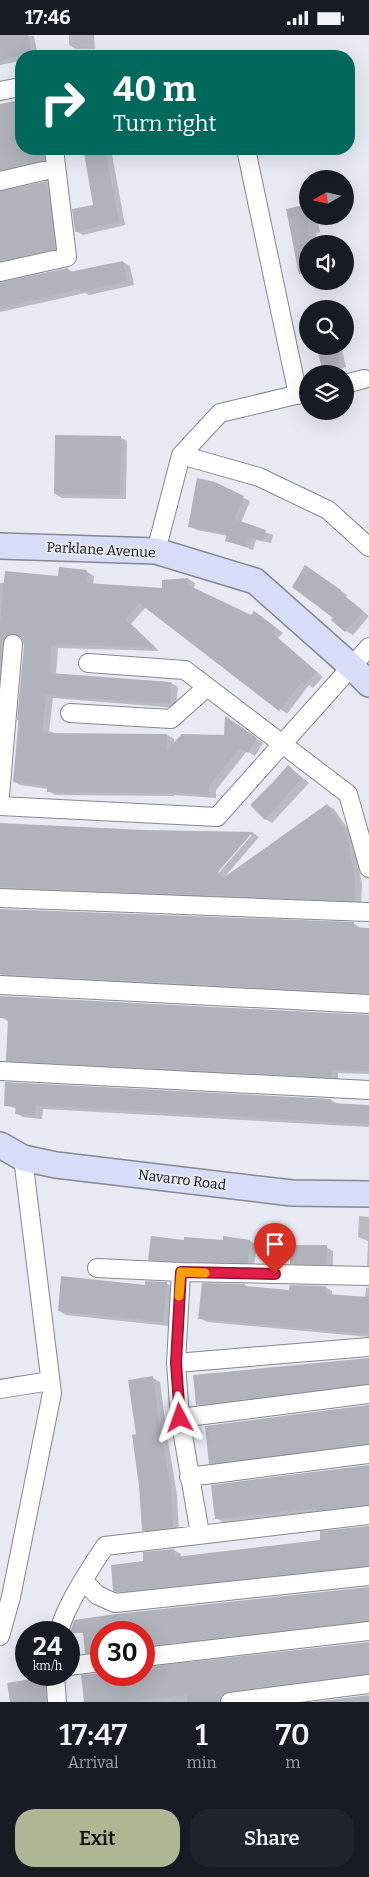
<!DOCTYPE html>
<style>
:root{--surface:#171b24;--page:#20242c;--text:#f1f3f6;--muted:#9ea1a6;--accent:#adb793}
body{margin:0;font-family:Bitter,serif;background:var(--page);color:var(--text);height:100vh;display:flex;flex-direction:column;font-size:19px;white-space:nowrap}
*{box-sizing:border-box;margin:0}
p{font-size:16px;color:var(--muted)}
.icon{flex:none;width:28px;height:28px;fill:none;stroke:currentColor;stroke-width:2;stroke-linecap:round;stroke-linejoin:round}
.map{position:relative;height:1667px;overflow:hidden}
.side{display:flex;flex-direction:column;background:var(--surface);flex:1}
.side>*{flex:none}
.guide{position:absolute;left:15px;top:15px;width:340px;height:105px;border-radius:20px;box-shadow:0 5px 20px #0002;background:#00695c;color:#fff;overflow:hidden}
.needle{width:32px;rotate:261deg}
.controls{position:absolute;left:299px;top:135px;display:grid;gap:10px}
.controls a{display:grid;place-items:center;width:55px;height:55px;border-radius:50%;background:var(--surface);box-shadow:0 5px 20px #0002;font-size:25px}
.speed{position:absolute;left:15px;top:1586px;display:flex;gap:10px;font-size:25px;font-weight:700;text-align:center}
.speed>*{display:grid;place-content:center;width:65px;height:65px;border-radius:50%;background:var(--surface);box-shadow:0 5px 20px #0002;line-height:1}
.speed small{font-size:12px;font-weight:400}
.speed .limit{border:8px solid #d22;background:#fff;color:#111}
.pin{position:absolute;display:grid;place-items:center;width:42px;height:42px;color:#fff;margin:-51px -21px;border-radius:50% 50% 50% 0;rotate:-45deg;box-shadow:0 0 5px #0007}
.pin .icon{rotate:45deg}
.me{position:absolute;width:55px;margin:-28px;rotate:356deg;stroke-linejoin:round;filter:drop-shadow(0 0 4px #0008)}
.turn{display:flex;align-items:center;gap:18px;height:105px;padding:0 15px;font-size:22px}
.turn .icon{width:65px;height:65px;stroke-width:2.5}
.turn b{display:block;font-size:35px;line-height:42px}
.eta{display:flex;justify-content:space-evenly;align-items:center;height:85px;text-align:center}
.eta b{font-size:30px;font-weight:600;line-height:35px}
.button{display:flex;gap:10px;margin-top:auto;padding:10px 15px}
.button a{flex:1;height:58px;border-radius:20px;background:var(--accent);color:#111;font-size:20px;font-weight:600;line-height:58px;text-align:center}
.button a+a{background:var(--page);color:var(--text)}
.status{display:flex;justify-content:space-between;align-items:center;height:35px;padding:0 25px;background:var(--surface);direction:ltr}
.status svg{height:14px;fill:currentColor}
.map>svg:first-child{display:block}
</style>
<div class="status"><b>17:46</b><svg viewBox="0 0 49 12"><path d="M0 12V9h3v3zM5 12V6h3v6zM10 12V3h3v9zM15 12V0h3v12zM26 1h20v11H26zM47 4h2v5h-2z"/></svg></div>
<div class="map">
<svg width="369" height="1667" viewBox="0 0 369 1667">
<rect width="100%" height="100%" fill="#e7eaf3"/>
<path fill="#0003" fill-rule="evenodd" d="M13 0 34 1 38 21H21V26L0 30V2Z
M69 0H94L95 14H76L69 10Z
M21 66V114H49L51 128 0 142V71Z
M89 114H111L125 190 83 200 76 196 94 171Z
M47 147 54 151 62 217 0 234V157Z
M288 175 308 181H317L320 197 316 198 318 209H308V240H305L298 236Z
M123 227 130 231 134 250 89 260 85 258 0 277V248L68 234 74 238Z
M317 311H341L346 332 330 337 323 333Z
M120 402 127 406 126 464 62 463 55 459Z
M214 448 250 466 241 488 273 500 271 508 256 505 253 515 226 505 228 501 197 495 190 491Z
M313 536 347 560 346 562 369 581 353 600 346 596 335 582Z
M87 537 94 541 93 550 163 554 188 544 195 548 194 554 251 582 254 577 261 581 283 598 278 603 323 642 313 653 309 650 287 679 146 572 131 589 159 616 58 613 56 640 171 648 178 652 176 673 53 663 49 696 57 699 167 700 174 704V710L225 701 232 687 263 708 255 721 247 716 216 755V763L174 760V761L55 760 48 756V754L20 750 13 746 25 610 21 602 16 603 0 717V548L60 543Z
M288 731 309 748 272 788 265 784Z
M327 770 334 774 353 801 362 849 361 869 0 860V789L144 796 253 798 259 802 222 845ZM249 800H252L215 842 213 840Z
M0 875 353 888 360 893 369 894V962L7 943 0 939Z
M1 962 369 980V1039L338 1038V1046L14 1029 7 1025 9 987 1 982Z
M331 1065 338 1069 369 1072V1092L43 1074 42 1084 23 1082 16 1078 17 1074 6 1070Z
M359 1181 369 1182V1231L367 1230 368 1206 358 1202Z
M224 1203 250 1206 257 1210 254 1231 156 1228 149 1224 185 1206H224Z
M326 1212 333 1216V1233L298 1232 291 1228Z
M166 1248 173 1252 169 1291 66 1280 59 1276Z
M245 1250 249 1253 291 1257 325 1252 332 1256V1261L365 1263 366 1253 369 1252V1302L207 1287 200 1283Z
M369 1324V1353L204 1373 197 1369Z
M153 1343 160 1347 167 1400 177 1460 179 1496 150 1499 143 1495 137 1401Z
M369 1371V1413L217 1432 210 1428Z
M369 1431V1474L325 1479 322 1476 223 1487 216 1483Z
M369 1492V1534L125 1560 115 1555 145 1527 174 1515 181 1519V1523L322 1506Z
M369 1553V1590L144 1619V1598H101V1621L93 1622 86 1618 82 1585Z
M369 1608V1643L227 1667H85L82 1641 101 1638V1640H144V1633Z
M43 1643 50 1647 53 1667H11Z"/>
<path fill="#b0b3bc" d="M0 0H28L32 19 0 25Z
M21 65V114H42L44 125 0 135V69Z
M105 114 119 187 75 197 72 174 93 170 84 118Z
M47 146 55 214 0 226V156Z
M308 169V238L299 239 286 174Z
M123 226 127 246 81 257 80 254 0 272V247L68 233 69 237Z
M316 311H335L340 329 322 333Z
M55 400 121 401 120 460 54 459Z
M197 443 215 447 244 461 234 484 266 495 264 505 249 502 246 512 225 506 227 499 188 492Z
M305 530 341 555 340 557 363 576 345 597 331 585 333 583 292 552Z
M59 532 87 535 86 548 162 553V545L188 543V550L251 580 254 576 276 593 272 598 317 637 305 650 302 647 279 676 139 568 125 584 155 612 51 610 50 638 171 647 170 669 46 660 42 698 167 699 166 716 182 699 224 700 225 681 257 703 248 718 240 713 209 751V760L167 757V758L47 757V751L13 747 20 685H17L24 610 22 604 19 600 9 599 5 603 2 608 0 636V588L5 536 58 541Z
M288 730 302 743 265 785 250 770 273 747Z
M327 769 346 796 355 844 354 866 0 852V788L144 795 253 797 218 837 223 843Z
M0 874 354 887V892L369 893V958L0 939Z
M0 961 369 980V1036L332 1035 331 1042 6 1026 8 983H0Z
M5 1047 331 1064V1068L369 1070V1089L36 1070 35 1081 15 1079 16 1072 4 1071Z
M151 1201 184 1205V1202L223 1205V1201L250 1205 248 1228 148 1225Z
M290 1210H327L326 1229H290Z
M61 1241 145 1250V1246L167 1247 163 1287 58 1276Z
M202 1248 245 1249V1251L289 1255 290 1250 326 1251V1259L369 1262V1299L198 1284Z
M369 1323V1349L196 1370 193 1340Z
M153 1341 160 1396H161L171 1456 173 1492 142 1496 139 1451 132 1400 136 1399 128 1345Z
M369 1370V1409L209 1429 205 1391Z
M369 1430V1470L317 1475V1473L215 1484 211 1450Z
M369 1491V1531L117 1557 113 1556 111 1530 143 1526V1517L174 1514 175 1522 320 1505V1496Z
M369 1552V1586L144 1611V1598H101V1617L85 1618 83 1598H70L74 1585 116 1579Z
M369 1607V1639L229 1656 223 1659 220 1667H187V1660L124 1667H84L81 1640 101 1638V1640H144V1632Z
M43 1642 46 1667H10L7 1648Z
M369 1660V1667H313Z"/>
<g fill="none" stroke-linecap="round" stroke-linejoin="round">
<g stroke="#868891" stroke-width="20">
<path id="street" d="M0 56 21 52
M246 114 298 360
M0 146 56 133
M0 237 67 222 54 114
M345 349 364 344
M181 420 259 442 328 475 369 512
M156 516 181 420 220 378 308 357
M88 628 185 635 348 759 369 833
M70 678 171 684 207 652
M0 760 13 609
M0 771 217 782 369 612
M0 863 369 877
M0 950 369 969
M0 1036 369 1055
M97 1233 181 1237 369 1241
M181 1237 176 1328 180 1383 200 1499
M176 1328 369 1312
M0 1354 50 1346
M180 1383 369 1359
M189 1442 369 1419
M83 1545 97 1560 115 1568 369 1541
M59 1598C63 1574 91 1532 105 1511L369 1480
M0 1601 11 1562 52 1358 23 1123
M144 1622 369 1596
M69 1631 101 1627
M55 1640 57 1667
M230 1667 369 1649"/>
</g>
<g stroke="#868891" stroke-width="28">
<path id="secondary" d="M0 511 156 516 255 546 352 632 369 649
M0 1110 23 1123 56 1130 292 1158 369 1159"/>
</g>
<use href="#street" stroke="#fff" stroke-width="18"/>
<use href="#secondary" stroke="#d7ddf9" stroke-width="25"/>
</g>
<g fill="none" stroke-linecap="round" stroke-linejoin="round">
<g stroke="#92132f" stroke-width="12">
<path id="route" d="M180 1383 176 1328 181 1237 275 1239"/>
</g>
<use href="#route" stroke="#e11d48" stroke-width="9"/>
<path stroke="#f59e0b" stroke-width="9" d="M179 1261 181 1237 205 1238"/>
</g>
<g text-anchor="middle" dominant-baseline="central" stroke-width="4" stroke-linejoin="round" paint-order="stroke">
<g font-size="14" fill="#0b0c0f" stroke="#e7eaf3">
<text transform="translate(101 515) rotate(3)">Parklane Avenue</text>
<text transform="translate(182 1145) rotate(7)">Navarro Road</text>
</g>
</g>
</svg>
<div class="controls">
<a><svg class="needle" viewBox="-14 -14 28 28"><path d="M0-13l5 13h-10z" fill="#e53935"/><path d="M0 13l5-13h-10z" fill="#9ea1a6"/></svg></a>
<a><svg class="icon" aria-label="sound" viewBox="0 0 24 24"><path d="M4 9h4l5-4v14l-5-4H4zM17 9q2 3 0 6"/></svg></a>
<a><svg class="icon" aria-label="search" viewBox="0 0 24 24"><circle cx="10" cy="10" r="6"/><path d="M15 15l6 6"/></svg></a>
<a><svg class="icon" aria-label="layers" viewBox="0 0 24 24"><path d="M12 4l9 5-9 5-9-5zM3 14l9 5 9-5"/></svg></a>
</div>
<div class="speed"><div>24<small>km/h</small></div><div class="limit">30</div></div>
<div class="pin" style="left:275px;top:1239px;background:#d93025"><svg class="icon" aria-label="arrive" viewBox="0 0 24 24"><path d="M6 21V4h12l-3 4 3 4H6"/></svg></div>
<svg class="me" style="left:180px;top:1383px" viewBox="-20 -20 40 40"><path d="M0-17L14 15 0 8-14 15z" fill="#e11d48" stroke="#fff" stroke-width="4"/></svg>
<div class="guide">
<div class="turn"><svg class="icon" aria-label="right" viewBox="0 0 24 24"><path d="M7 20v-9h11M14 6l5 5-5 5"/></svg><div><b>40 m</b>Turn right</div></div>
</div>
</div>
<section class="side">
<div class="eta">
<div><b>17:47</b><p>Arrival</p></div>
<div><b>1</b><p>min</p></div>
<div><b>70</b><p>m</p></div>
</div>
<div class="button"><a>Exit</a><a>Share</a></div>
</section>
